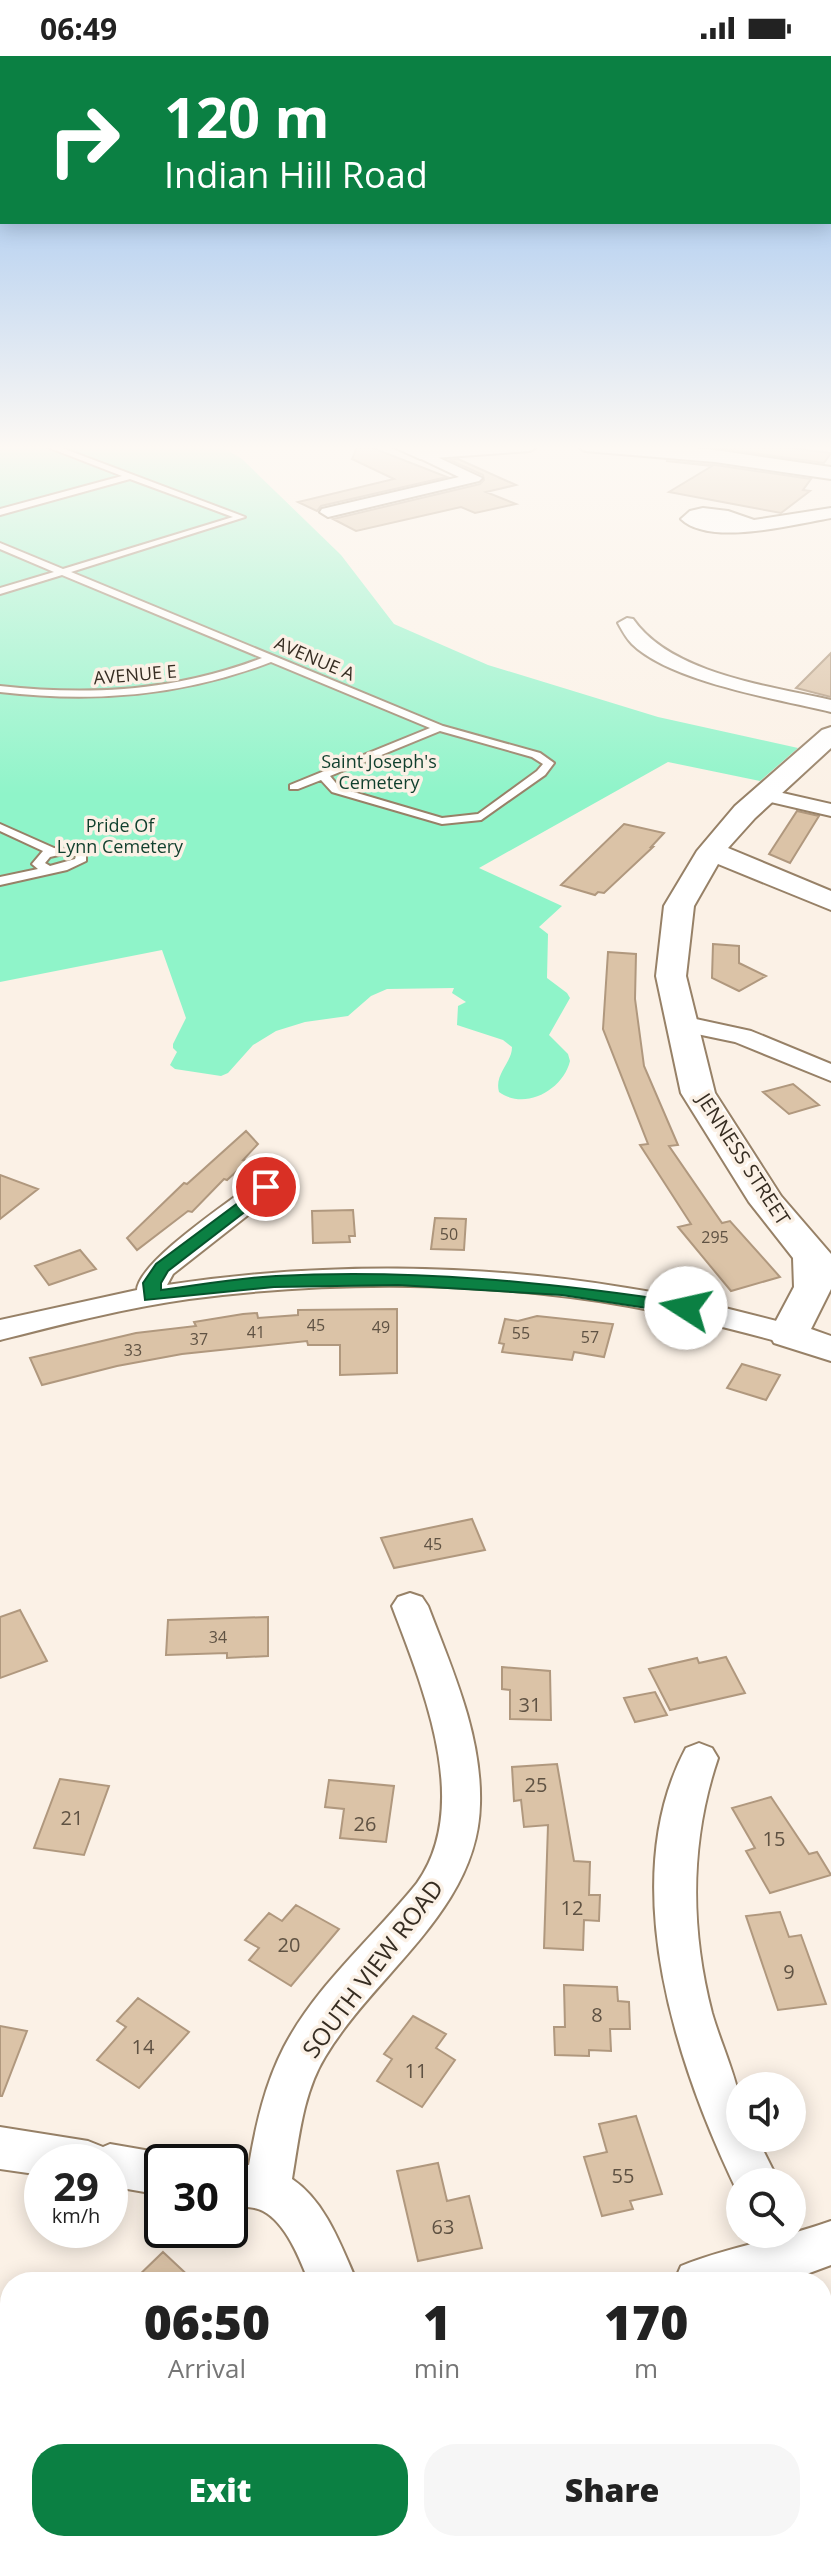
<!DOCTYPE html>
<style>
:root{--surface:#fff;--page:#f6f6f6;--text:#222;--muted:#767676;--accent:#0b8043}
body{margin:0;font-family:"Open Sans",sans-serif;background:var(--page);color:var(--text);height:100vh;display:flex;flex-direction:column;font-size:30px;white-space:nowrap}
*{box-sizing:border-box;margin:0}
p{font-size:26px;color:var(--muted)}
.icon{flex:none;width:44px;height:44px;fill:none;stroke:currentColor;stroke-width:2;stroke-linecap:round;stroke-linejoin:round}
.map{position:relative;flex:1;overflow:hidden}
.panel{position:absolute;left:0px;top:2216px;width:832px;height:280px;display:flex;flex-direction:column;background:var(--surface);border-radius:32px 32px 0 0;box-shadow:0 4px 20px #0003}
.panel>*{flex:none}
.banner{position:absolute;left:0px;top:0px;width:832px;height:168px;box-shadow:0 4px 20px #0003;background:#0b8043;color:#fff;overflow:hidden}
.controls{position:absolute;left:726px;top:2016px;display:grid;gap:16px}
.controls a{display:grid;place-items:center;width:80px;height:80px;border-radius:50%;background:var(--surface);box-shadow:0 4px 20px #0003;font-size:40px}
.speed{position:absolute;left:24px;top:2088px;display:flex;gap:16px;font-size:40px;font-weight:700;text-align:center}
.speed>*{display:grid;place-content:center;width:104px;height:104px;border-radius:50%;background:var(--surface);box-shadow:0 4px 20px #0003;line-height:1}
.speed small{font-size:20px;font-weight:400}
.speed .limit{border:4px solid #111;border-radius:12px;background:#fff;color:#111}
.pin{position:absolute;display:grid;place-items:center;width:68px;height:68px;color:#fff;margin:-34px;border:4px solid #fff;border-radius:50%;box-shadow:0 2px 8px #0007}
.me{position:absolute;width:88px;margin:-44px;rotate:280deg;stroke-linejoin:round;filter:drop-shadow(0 0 6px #0008)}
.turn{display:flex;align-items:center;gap:28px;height:168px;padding:0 32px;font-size:36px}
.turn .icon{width:104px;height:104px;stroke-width:2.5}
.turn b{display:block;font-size:56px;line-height:68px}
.eta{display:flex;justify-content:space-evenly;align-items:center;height:136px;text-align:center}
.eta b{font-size:48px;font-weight:800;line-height:56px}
.cta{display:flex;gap:16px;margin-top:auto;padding:16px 32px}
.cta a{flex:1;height:92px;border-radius:32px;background:var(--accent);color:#fff;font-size:32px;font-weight:800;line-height:92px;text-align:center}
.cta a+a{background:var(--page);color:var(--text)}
.status{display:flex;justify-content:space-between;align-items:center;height:56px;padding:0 40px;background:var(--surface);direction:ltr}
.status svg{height:22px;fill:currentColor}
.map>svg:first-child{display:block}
</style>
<div class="status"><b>06:49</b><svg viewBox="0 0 49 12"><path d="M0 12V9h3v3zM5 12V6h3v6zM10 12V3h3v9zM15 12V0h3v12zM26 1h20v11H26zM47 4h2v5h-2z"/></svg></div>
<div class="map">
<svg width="831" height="2496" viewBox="0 0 831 2496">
<rect width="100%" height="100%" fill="#fbf1e6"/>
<path fill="#8ff4c9" d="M0 389H219L242 403 341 499 394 568 488 609 658 661 798 692 760 725 668 706 479 812 562 850 539 871 548 878 547 922 567 937 570 942 549 979 568 998 570 1005C563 1034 525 1055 499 1036 494 1018 512 1007 512 991L503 984 457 969 458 950 466 946 452 937 454 932 387 933 371 940 348 960 305 966 276 975 253 989 228 1017 221 1020 175 1013 170 1009 177 996 173 992V988L186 962 162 894 0 926Z"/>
<path fill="#dbc3a7" stroke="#b0987e" stroke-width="2" d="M358 389H365L447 421 321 450 317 455 298 446 394 423 352 403Z
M696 389 783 391 831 397 824 407Z
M458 403 516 429 486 436 516 448 475 457 461 451 356 475 333 463 480 428 484 424 483 419 450 404Z
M666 405 715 409 811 423 803 434 810 435 781 457 669 436 712 410Z
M831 597V641L796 632Z
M797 755 819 760 790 807 769 798Z
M624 768 664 777 651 791H653L604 837 598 836 595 839 561 829Z
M713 888 739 890V907L766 920 739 935 712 922Z
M608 896 636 898 635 943 644 1010 678 1089 669 1090 722 1167 730 1165 780 1221 731 1235 678 1171 691 1168 640 1089 648 1088 603 973Z
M793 1028 819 1049 789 1058 763 1036Z
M246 1075 258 1088 243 1104 248 1105 227 1124 224 1123 192 1156 188 1155 137 1194 127 1182 184 1127 187 1128Z
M0 1119 38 1133 0 1163Z
M353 1154 355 1180H349L350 1186 313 1187 312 1155Z
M435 1162 466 1163 464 1194 431 1193Z
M80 1194 96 1213 49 1229 35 1210Z
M397 1253V1317L340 1319V1289H308L307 1285 182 1298 117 1310 42 1329 30 1302 136 1277 196 1270 194 1266 243 1258 257 1257 258 1262 298 1259V1254Z
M537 1260 613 1268 604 1301 574 1296 572 1304 502 1296 504 1288 499 1287 505 1263 518 1265Z
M742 1308 780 1319 766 1344 727 1332Z
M472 1463 485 1494 394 1512 381 1482Z
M20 1554 47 1605 0 1622V1561Z
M268 1561V1600L227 1602V1597L166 1599 168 1564Z
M726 1601 745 1637 670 1654 649 1613 697 1602 699 1607Z
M502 1611 550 1615 551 1664 510 1663V1634L502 1633Z
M655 1636 667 1659 635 1666 624 1642Z
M557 1708 574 1805 590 1806 589 1839H600L599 1865 584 1864 583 1894 544 1892 548 1769 524 1771 521 1744 514 1745 512 1711Z
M60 1723 109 1730 84 1799 34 1792Z
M329 1724 394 1730 386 1786 340 1782 344 1753 325 1751Z
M771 1741 809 1798 817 1796 831 1819 770 1837 746 1795 755 1792 732 1752Z
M296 1849 339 1873 291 1930 249 1904 259 1892 245 1884 269 1857 282 1865Z
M780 1856 789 1881 801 1879 826 1948 778 1954 746 1860Z
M564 1929 617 1931 618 1945 629 1946 630 1973H610L611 1995 589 1994V2000L555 1999 554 1971H565Z
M138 1942 189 1976 139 2032 97 2004 126 1971 117 1965Z
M413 1960 446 1978 436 1992 455 2004 422 2051 377 2025 392 2003 384 1998Z
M0 1970 27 1975 2 2040H0Z
M636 2060 662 2138 630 2145 633 2153 602 2160 584 2101 607 2096 599 2068Z
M438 2107 447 2145 469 2140 482 2192 418 2205 397 2115Z
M163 2196 195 2226H132Z"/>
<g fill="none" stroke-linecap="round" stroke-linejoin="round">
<g stroke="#978167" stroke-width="4">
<path id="service" d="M42 389H54L245 461 71 516 443 670 540 697 554 707 545 719 481 764 442 768 332 736 321 724 298 733H290V729L430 672 271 606C182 640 94 647 0 636V630C91 640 176 635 262 602L62 519 0 538V532L54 516 0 493V487L63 513 233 461 130 423 0 459V453L122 420ZM440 675 532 701 543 708 537 715 478 758 442 762 340 732 330 720Z
M0 768 54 792 86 796V805L67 814 0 829V821L38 813 32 808 43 795 0 775ZM63 798 76 800 75 803 50 810 45 807 50 801Z"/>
</g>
<g stroke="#978167" stroke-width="4">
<path id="minor" d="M420 393 482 422 479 425 328 461 320 456 322 453 459 421 415 400V394Z
M703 452 728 455 754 464 831 452V462C795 468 710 491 681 463L690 455Z
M627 562 633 563C671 618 770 630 831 644V656C777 643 671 626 632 588 626 582 622 574 618 567Z
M765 733 831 748V760L758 743 754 739Z
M682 960 751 975 831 1008V1025L735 986 673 973 669 968 673 963Z
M266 1123 276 1125 280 1131 276 1137 173 1218 167 1229C318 1206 476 1207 627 1232 685 1241 742 1256 799 1271L803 1278 799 1285 788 1288C735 1274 683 1260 629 1250 486 1225 334 1224 189 1243 125 1252 63 1268 0 1284V1264L137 1234C139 1205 231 1145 256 1125Z
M410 1537 422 1541 428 1550C452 1613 482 1679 480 1748 478 1854 375 1917 325 2001 303 2037 299 2082 292 2123 326 2146 341 2190 357 2226H309C300 2203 286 2167 263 2155 254 2150 240 2151 230 2149V2107L249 2109C256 2068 265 2028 284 1991 317 1928 373 1882 417 1827 473 1749 422 1630 392 1550L398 1541Z
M699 1687 712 1692 718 1702C690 1785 690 1872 712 1957 720 1985 735 2017 740 2045 742 2057 740 2070 740 2082H757L779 2126H740V2141C678 2014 614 1827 686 1692Z
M0 2071 88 2085 103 2091 110 2088 162 2097 179 2106H162V2139L110 2130V2106H42V2119L0 2113Z
M831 2165V2209L785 2226H674L681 2210C730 2190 782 2183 831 2165Z
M125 2486H182L178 2496H121Z"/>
</g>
<g stroke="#978167" stroke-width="4">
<path id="tertiary" d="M389 389H539L530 395 420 403Z
M576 389H656L715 394 831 411V423L715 406 585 395Z
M831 671V692L755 762 728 792 831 835V854L718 808 694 850 686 920 715 1037 781 1140 831 1198V1233L811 1273 831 1280V1305L774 1287 769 1278 794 1231 793 1202 749 1146 681 1037 656 920 664 850 697 795 735 750 822 674Z"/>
</g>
<use href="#service" fill="#fff" fill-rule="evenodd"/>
<use href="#minor" fill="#fff" fill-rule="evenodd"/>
<use href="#tertiary" fill="#fff" fill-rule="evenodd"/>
</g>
<linearGradient id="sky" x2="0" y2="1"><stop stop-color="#89b7ee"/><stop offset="0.53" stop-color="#fdf9f4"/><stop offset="1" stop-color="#fdf9f4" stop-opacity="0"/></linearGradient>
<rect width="831" height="739" fill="url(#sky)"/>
<path fill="#0b8043" stroke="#07532c" stroke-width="2" d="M266 1126 274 1131 272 1135 168 1215 161 1227V1234C199 1229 238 1222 276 1220 415 1213 549 1226 686 1247L695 1252 686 1258 562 1239 398 1229 274 1231 145 1244 143 1227 156 1208Z"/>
<g text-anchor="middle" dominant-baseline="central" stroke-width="7" stroke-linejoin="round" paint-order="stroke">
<g font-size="16" fill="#5f5243">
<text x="449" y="1178">50</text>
<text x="715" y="1181">295</text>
<text x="316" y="1269">45</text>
<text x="381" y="1271">49</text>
<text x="256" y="1276">41</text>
<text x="521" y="1277">55</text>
<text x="590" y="1281">57</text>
<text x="199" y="1283">37</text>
<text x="133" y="1294">33</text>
<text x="433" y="1488">45</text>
<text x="218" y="1581">34</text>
</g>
<g font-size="18" fill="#362d22" stroke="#fbf1e6">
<text transform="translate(315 602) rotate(23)">AVENUE A</text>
<text transform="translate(135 618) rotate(-5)">AVENUE E</text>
</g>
<g font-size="18" fill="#103f2d" stroke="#fbf1e6">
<text x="379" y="705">Saint Joseph's<tspan x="379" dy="21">Cemetery</tspan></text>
<text x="120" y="769">Pride Of<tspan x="120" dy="21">Lynn Cemetery</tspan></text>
</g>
<g font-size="20" fill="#362d22" stroke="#fbf1e6">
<text transform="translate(744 1103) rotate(57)">JENNESS STREET</text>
</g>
<g font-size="20" fill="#5f5243">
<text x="530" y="1648">31</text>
<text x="536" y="1728">25</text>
<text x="72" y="1761">21</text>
<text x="365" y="1767">26</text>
<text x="774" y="1782">15</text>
<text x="572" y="1851">12</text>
<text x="289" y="1888">20</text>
<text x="789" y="1915">9</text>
<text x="597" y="1958">8</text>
<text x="143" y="1990">14</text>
<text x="416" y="2014">11</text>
<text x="623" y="2119">55</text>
<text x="443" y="2170">63</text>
</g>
<g font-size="24" fill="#362d22" stroke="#fbf1e6">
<text transform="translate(372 1912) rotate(-53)">SOUTH VIEW ROAD</text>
</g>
</g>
</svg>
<div class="controls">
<a><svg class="icon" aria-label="sound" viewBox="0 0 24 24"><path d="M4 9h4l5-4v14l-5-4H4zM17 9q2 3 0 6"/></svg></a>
<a><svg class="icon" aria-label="search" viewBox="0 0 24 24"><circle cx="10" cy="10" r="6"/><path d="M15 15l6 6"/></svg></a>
</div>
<div class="speed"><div>29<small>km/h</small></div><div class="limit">30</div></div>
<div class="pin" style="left:266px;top:1131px;background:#d93025"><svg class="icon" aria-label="arrive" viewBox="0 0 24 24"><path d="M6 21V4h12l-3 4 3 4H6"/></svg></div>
<svg class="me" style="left:686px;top:1252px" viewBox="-20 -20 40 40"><circle r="19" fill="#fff"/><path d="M0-13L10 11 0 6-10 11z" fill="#0b8043"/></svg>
<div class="banner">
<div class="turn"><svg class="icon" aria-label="right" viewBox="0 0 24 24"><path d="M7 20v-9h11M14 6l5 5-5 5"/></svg><div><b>120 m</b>Indian Hill Road</div></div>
</div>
<section class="panel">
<div class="eta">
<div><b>06:50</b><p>Arrival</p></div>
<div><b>1</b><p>min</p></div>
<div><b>170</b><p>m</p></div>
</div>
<div class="cta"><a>Exit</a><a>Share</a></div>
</section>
</div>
